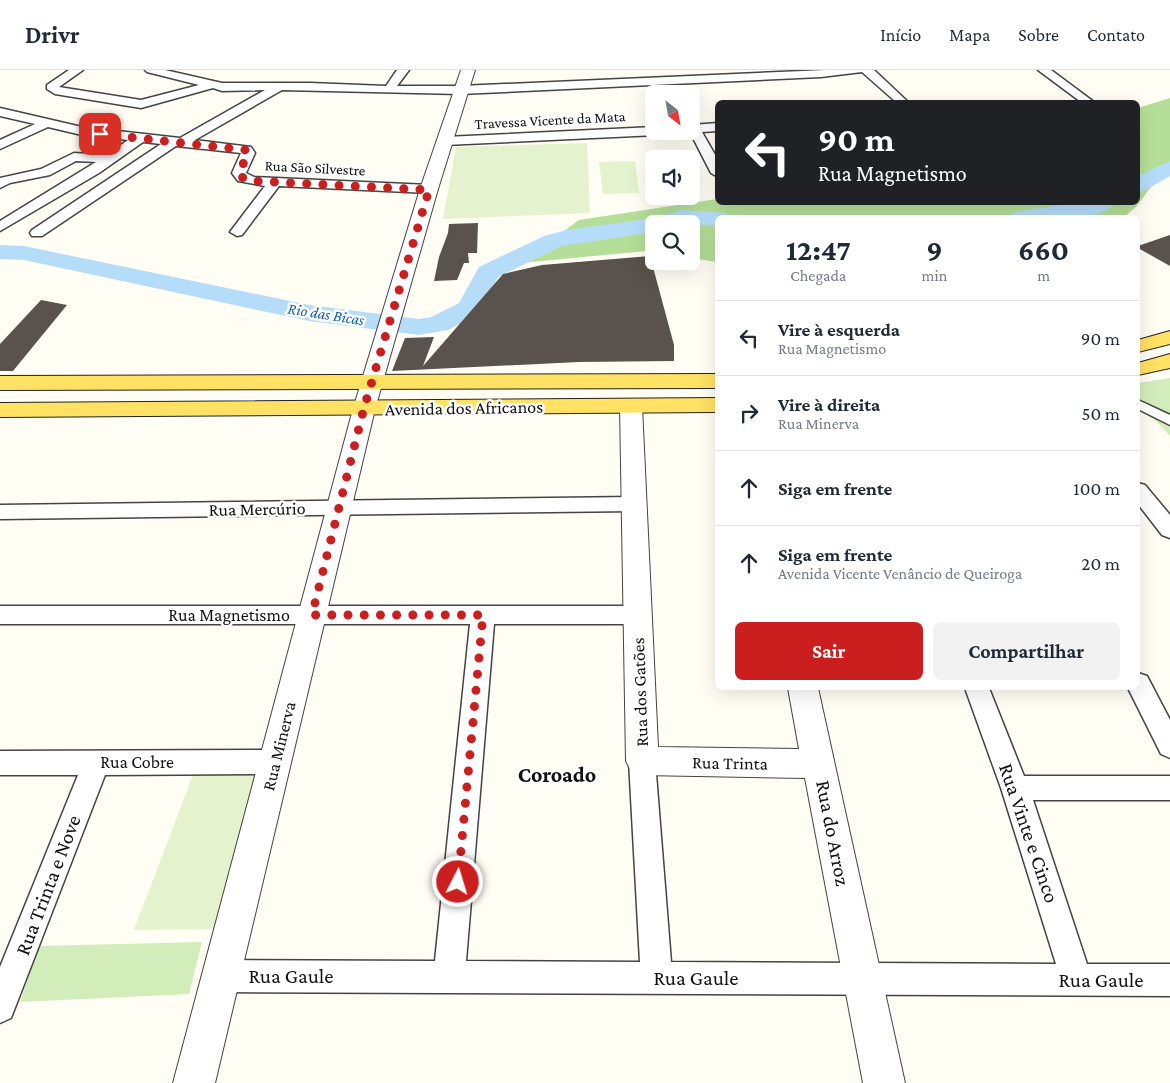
<!DOCTYPE html>
<html lang="pt">
<meta charset="utf-8">
<style>
:root{--surface:#fff;--page:#f2f2f3;--text:#1f2937;--muted:#747a83;--line:#e0e1e3;--accent:#cb1f1f}
body{margin:0;font-family:"Crimson Pro",serif;background:var(--page);color:var(--text);height:100vh;display:flex;flex-direction:column;font-size:19px;white-space:nowrap}
*{box-sizing:border-box;margin:0}
p{font-size:16px;color:var(--muted)}
.icon{flex:none;width:28px;height:28px;fill:none;stroke:currentColor;stroke-width:2;stroke-linecap:round;stroke-linejoin:round}
.map{position:relative;flex:1;overflow:hidden}
.drawer{position:absolute;left:715px;top:145px;width:425px;height:475px;display:flex;flex-direction:column;background:var(--surface);border-radius:8px;box-shadow:0 5px 20px #0002}
.drawer>*{flex:none}
.top-card{position:absolute;left:715px;top:30px;width:425px;height:105px;border-radius:8px;box-shadow:0 5px 20px #0002;background:#202124;color:#fff;overflow:hidden}
.needle{width:32px;rotate:149deg}
.buttons{position:absolute;left:645px;top:15px;display:grid;gap:10px}
.buttons a{display:grid;place-items:center;width:55px;height:55px;border-radius:8px;background:var(--surface);box-shadow:0 5px 20px #0002;font-size:25px}
.pin{position:absolute;display:grid;place-items:center;width:42px;height:42px;color:#fff;margin:-21px;border-radius:10px;box-shadow:0 2px 8px #0006}
.me{position:absolute;width:55px;margin:-28px;rotate:5deg;stroke-linejoin:round;filter:drop-shadow(0 0 4px #0008)}
.turn{display:flex;align-items:center;gap:18px;height:105px;padding:0 20px;font-size:22px}
.turn .icon{width:65px;height:65px;stroke-width:2.5}
.turn b{display:block;font-size:35px;line-height:42px}
.eta{display:flex;justify-content:space-evenly;align-items:center;height:85px;text-align:center}
.eta b{font-size:30px;font-weight:700;line-height:35px}
.button{display:flex;gap:10px;margin-top:auto;padding:10px 20px}
.button a{flex:1;height:58px;border-radius:8px;background:var(--accent);color:#fff;font-size:20px;font-weight:700;line-height:58px;text-align:center}
.button a+a{background:var(--page);color:var(--text)}
ul{padding:0;list-style:none}
li{display:flex;align-items:center;gap:15px;height:75px;padding:0 20px;border-top:1px solid var(--line)}
li div{flex:1}
li b{display:block;font-size:19px}
li em{font-style:normal}
header{display:flex;align-items:center;gap:30px;box-sizing:border-box;height:70px;padding:0 25px;background:var(--surface);border-bottom:1px solid var(--line)}
header strong{font-size:24px}
nav{display:flex;gap:28px;margin-inline-start:auto;font-size:18px}
.map>svg:first-child{display:block}
</style>
<header>
<strong>Drivr</strong>
<nav><a>Início</a><a>Mapa</a><a>Sobre</a><a>Contato</a></nav>
</header>
<div class="map">
<svg width="1170" height="1013" viewBox="0 0 1170 1013">
<rect width="100%" height="100%" fill="#fffdf4"/>
<path fill="#d2edba" d="M1170 308V366L1156 351 1138 340V313Z
M202 872 189 924 20 932 39 876Z"/>
<path fill="#b5df98" d="M1170 28V103L1158 107 1137 136 1124 147 718 148 717 192 691 188V154H654V182L646 181 521 193 579 150 717 129 718 132H1138V38Z"/>
<path fill="#e4f3cd" d="M587 73 590 143 443 149 456 77Z
M635 91 639 123 603 124 599 92Z
M194 702 264 703 223 859 134 860Z"/>
<g fill="none" stroke-linecap="round" stroke-linejoin="round">
<path fill="#b5ddfa" fill-rule="evenodd" d="M1170 91V106L1146 120 1138 122V106Z
M1082 132H1116C1101 154 1034 148 1010 148L1013 143 1021 141Z
M681 140 726 143 729 148H718V155L654 154V162L562 176 498 207 479 244 448 260 419 265 309 251 24 190 0 189V175L24 176 309 235 419 249 431 247 459 233 479 197 544 166 567 160 654 148Z"/>
</g>
<path fill="#5a524c" d="M478 153 477 183H468L469 193H464L457 210 434 211 439 187 448 163 449 154Z
M1170 165V196L1138 178V176Z
M650 186 674 275V291L579 292 392 301 405 268 434 267 423 296 503 204 542 195Z
M41 230 67 235 13 301H0V274Z"/>
<g fill="none" stroke-linecap="round" stroke-linejoin="round">
<g stroke="#444" stroke-width="3">
<path id="pedestrian" d="M1138 330 1170 345V355L1138 339Z"/>
</g>
<g stroke="#444" stroke-width="3">
<path id="minor" d="M69 0H83L59 17 141 30 199 15 147 2 145 0H165L222 13H310L386 16 397 0H409L397 16H460L826 0H874L908 32H896L862 2 821 7 460 24 282 20 195 70 251 77 255 83 246 103 254 107 429 115 436 119 429 123 279 116 242 165 237 166 230 162 265 116 238 111 232 103 241 83 176 76 42 166H32L30 163 32 160 161 74 143 72 99 103 0 161V151L96 92 76 91 50 105 10 113 0 118V108L41 99 74 83 107 85 128 70 82 65 48 57 0 79V70L35 54 0 46V38L82 57 180 68 265 20 222 21 213 18 141 38 55 24 47 19V15Z
M1038 0H1051L1094 32H1081Z
M718 53V61L702 62 718 90V107L711 103 690 62 686 61H691V55Z
M654 57V61H663L657 65 445 75 439 71 445 67Z
M1138 413 1145 415 1170 445V468L1162 465 1138 434Z
M634 427 641 429 644 434 641 439 634 441 0 449V435Z
M0 536H637L645 539 649 545 645 551 637 554H494L466 891 640 892 629 691 633 683 642 679 651 683 655 691 671 892 1056 894 1001 718 965 618H989L1024 706H1170V730H1033L1087 894H1170V926L221 922 210 917 205 906 210 895 221 890 435 891 470 554H0Z
M1138 603 1147 606 1170 650V688L1161 684 1128 618H1138Z
M275 680 284 684 288 692 284 700 275 704 105 705 11 948 0 953V897L78 705H0V681Z"/>
</g>
<g stroke="#444" stroke-width="2">
<path id="tertiary" d="M461 0H475L438 119 375 339 215 1013H173L353 339 420 119Z
M631 329 639 331 642 336 658 677 799 679 788 618H818L905 1013H863L805 708 642 705 631 701 626 691 620 336 623 331Z"/>
</g>
<g stroke="#222" stroke-width="2">
<path id="primary" d="M1170 261V274L1138 282V270Z
M1170 284V298L1138 305V293Z
M718 304V318L0 320V306Z
M718 328V342L0 347V333Z"/>
</g>
<use href="#pedestrian" fill="#fff" fill-rule="evenodd"/>
<use href="#minor" fill="#fff" fill-rule="evenodd"/>
<use href="#tertiary" fill="#fff" fill-rule="evenodd"/>
<use href="#primary" fill="#ffe164" fill-rule="evenodd"/>
</g>
<g fill="none" stroke-linecap="round" stroke-linejoin="round">
<path stroke="#cb1f1f" stroke-width="9" stroke-dasharray="0 16.2" d="M100 64 246 80 248 83 239 103 243 108 254 111 429 120 364 338 312 545H483L458 812"/>
</g>
<g text-anchor="middle" dominant-baseline="central" stroke-width="5" stroke-linejoin="round" paint-order="stroke">
<g font-size="15" fill="#111" stroke="#fff">
<text transform="translate(550 50) rotate(-3)">Travessa Vicente da Mata</text>
<text transform="translate(315 98) rotate(3)">Rua São Silvestre</text>
</g>
<g font-size="16" font-style="italic" fill="#1060ac" stroke="#fff">
<text transform="translate(326 244) rotate(9)">Rio das Bicas</text>
</g>
<g font-size="18" fill="#111" stroke="#fff">
<text transform="translate(464 338) rotate(-1)">Avenida dos Africanos</text>
<text transform="translate(257 439) rotate(-1)">Rua Mercúrio</text>
<text x="229" y="545">Rua Magnetismo</text>
<text transform="translate(640 622) rotate(-92)">Rua dos Gatões</text>
<text transform="translate(279 676) rotate(-76)">Rua Minerva</text>
<text x="137" y="692">Rua Cobre</text>
<text transform="translate(730 693) rotate(1)">Rua Trinta</text>
</g>
<g font-size="21" fill="#111" stroke="#fff">
<text transform="translate(833 763) rotate(79)">Rua do Arroz</text>
<text transform="translate(1029 763) rotate(71)">Rua Vinte e Cinco</text>
<text transform="translate(48 815) rotate(-69)">Rua Trinta e Nove</text>
<text x="291" y="906">Rua Gaule</text>
<text x="696" y="908">Rua Gaule</text>
<text x="1101" y="910">Rua Gaule</text>
</g>
<g font-size="22" font-weight="bold" fill="#111" stroke="#fff">
<text x="557" y="704">Coroado</text>
</g>
</g>
</svg>
<div class="buttons">
<a><svg class="needle" viewBox="-14 -14 28 28"><path d="M0-13l5 13h-10z" fill="#e53935"/><path d="M0 13l5-13h-10z" fill="#747a83"/></svg></a>
<a><svg class="icon" aria-label="sound" viewBox="0 0 24 24"><path d="M4 9h4l5-4v14l-5-4H4zM17 9q2 3 0 6"/></svg></a>
<a><svg class="icon" aria-label="search" viewBox="0 0 24 24"><circle cx="10" cy="10" r="6"/><path d="M15 15l6 6"/></svg></a>
</div>
<div class="pin" style="left:100px;top:64px;background:#d93025"><svg class="icon" aria-label="arrive" viewBox="0 0 24 24"><path d="M6 21V4h12l-3 4 3 4H6"/></svg></div>
<svg class="me" style="left:458px;top:812px" viewBox="-20 -20 40 40"><circle r="17" fill="#cb1f1f" stroke="#fff" stroke-width="3"/><path d="M0-11L8 9 0 5-8 9z" fill="#fff"/></svg>
<div class="top-card">
<div class="turn"><svg class="icon" aria-label="left" viewBox="0 0 24 24"><path d="M17 20v-9H6M10 6l-5 5 5 5"/></svg><div><b>90 m</b>Rua Magnetismo</div></div>
</div>
<section class="drawer">
<div class="eta">
<div><b>12:47</b><p>Chegada</p></div>
<div><b>9</b><p>min</p></div>
<div><b>660</b><p>m</p></div>
</div>
<ul>
<li><svg class="icon" aria-label="left" viewBox="0 0 24 24"><path d="M17 20v-9H6M10 6l-5 5 5 5"/></svg><div><b>Vire à esquerda</b><p>Rua Magnetismo</p></div><em>90 m</em></li>
<li><svg class="icon" aria-label="right" viewBox="0 0 24 24"><path d="M7 20v-9h11M14 6l5 5-5 5"/></svg><div><b>Vire à direita</b><p>Rua Minerva</p></div><em>50 m</em></li>
<li><svg class="icon" aria-label="ahead" viewBox="0 0 24 24"><path d="M12 20V5M6 11l6-6 6 6"/></svg><div><b>Siga em frente</b></div><em>100 m</em></li>
<li><svg class="icon" aria-label="ahead" viewBox="0 0 24 24"><path d="M12 20V5M6 11l6-6 6 6"/></svg><div><b>Siga em frente</b><p>Avenida Vicente Venâncio de Queiroga</p></div><em>20 m</em></li>
</ul>
<div class="button"><a>Sair</a><a>Compartilhar</a></div>
</section>
</div>
